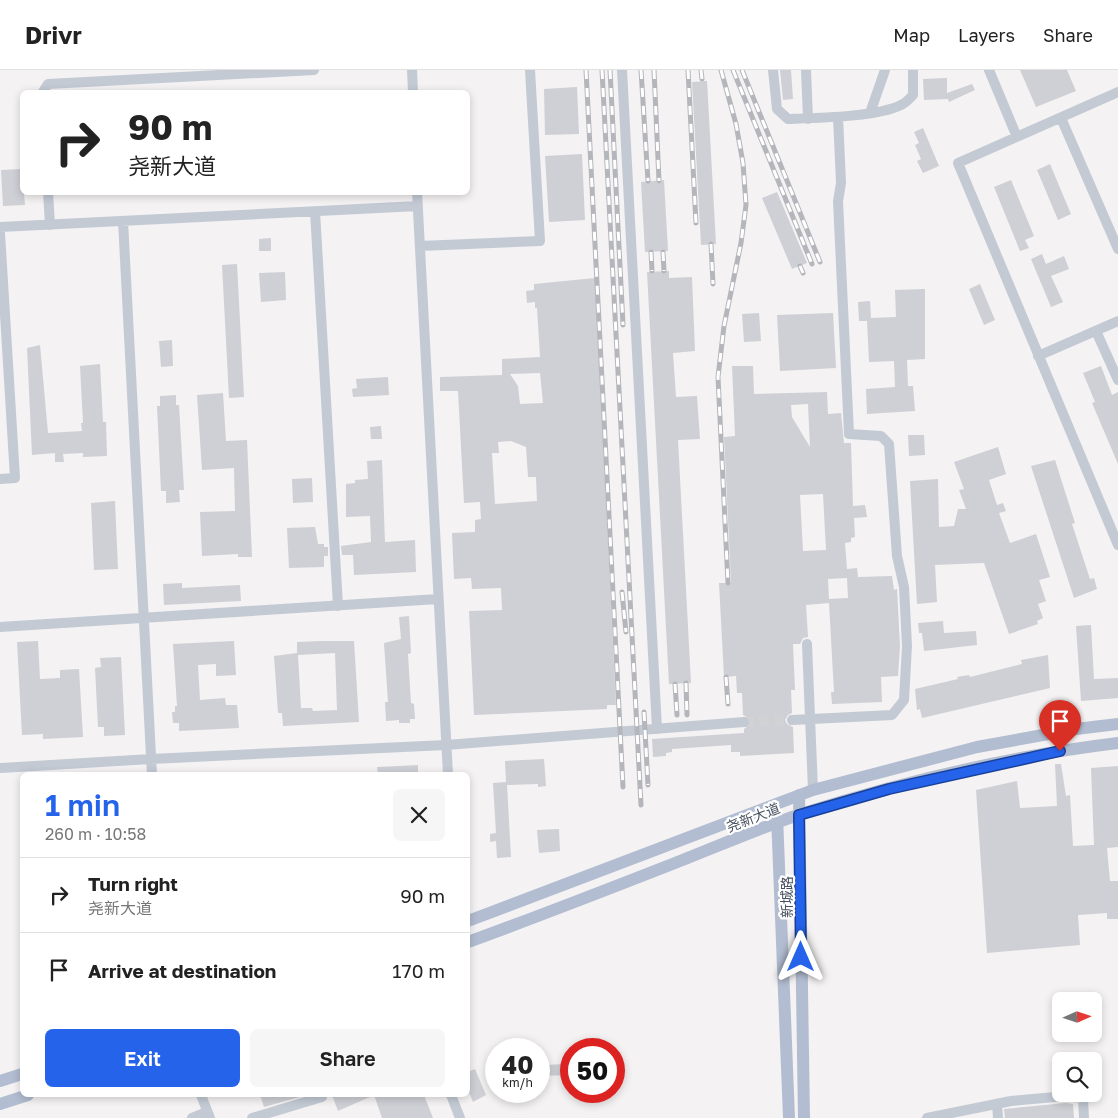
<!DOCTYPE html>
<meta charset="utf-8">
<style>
:root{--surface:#fff;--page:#f6f6f6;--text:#222;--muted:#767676;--line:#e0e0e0;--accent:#2563eb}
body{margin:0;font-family:"Golos Text","Noto Sans SC",sans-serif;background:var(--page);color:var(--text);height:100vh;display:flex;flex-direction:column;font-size:19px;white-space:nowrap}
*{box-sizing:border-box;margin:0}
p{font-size:16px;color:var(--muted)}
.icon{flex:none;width:28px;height:28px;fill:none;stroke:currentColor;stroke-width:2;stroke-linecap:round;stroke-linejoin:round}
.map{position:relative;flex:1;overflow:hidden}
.details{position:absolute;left:20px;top:702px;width:450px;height:325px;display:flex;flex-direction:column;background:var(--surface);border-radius:8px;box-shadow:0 2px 8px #0003}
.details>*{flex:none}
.top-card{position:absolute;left:20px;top:20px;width:450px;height:105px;border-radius:8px;box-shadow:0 2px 8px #0003;background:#fff;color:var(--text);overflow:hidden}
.needle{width:32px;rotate:87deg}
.fabs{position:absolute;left:1052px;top:922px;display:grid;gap:10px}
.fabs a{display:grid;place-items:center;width:50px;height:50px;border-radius:8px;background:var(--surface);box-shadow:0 2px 8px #0003;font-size:25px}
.speed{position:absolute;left:485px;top:968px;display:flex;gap:10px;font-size:25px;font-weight:700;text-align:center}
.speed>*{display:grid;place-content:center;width:65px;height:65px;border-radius:50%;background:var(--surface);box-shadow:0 2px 8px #0003;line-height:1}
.speed small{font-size:12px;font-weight:400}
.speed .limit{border:8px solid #d22;background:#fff;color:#111}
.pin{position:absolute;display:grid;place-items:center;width:42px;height:42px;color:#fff;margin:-51px -21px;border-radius:50% 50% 50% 0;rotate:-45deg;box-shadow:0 0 5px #0007}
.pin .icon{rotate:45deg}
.me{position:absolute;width:55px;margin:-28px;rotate:0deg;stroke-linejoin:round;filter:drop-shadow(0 0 4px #0008)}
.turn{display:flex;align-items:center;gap:18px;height:105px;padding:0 25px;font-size:22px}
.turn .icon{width:65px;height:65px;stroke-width:2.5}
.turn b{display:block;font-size:35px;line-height:42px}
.round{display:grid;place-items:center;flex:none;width:52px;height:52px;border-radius:8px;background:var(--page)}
.headline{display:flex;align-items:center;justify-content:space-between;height:85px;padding:0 25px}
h1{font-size:30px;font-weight:600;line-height:38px;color:var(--accent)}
.action{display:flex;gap:10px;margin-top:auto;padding:10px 25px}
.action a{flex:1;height:58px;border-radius:8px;background:var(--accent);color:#fff;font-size:20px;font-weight:600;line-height:58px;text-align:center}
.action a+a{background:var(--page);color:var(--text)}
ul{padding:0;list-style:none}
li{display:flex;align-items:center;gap:15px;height:75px;padding:0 25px;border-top:1px solid var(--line)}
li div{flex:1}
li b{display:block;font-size:19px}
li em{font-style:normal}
header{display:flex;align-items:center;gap:30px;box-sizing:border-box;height:70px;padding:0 25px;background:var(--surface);border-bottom:1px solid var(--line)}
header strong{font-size:24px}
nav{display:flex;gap:28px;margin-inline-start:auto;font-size:18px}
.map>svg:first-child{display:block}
</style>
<header>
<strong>Drivr</strong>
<nav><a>Map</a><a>Layers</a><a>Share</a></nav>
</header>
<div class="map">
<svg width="1118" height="1048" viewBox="0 0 1118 1048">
<rect width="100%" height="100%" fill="#f4f2f2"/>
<path fill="#ced0d6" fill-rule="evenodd" d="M780 0H791L793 29 783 30Z
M1020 0H1067L1076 21 1036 37Z
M947 8V23L972 14 975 20 949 32 948 29 924 30 923 9Z
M707 11 716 174 701 175 692 12Z
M577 17 579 64 545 65 544 19Z
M923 58 939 96 923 103 917 91 921 89 915 75 919 73 914 62Z
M582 84 585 150 549 152 545 86Z
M1050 94 1071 144 1058 150 1037 100Z
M22 99 25 135 3 136 1 100Z
M664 110 668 181 645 182 641 112Z
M1011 110 1034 166 1025 170 1029 178 1020 181 994 117Z
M777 122 807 193 792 199 762 128Z
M271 168V181H259V169Z
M1042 184 1046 194 1064 186 1069 199 1051 206 1063 232 1051 237 1031 189Z
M237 194 244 327 229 328 222 195Z
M669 201V208L692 207 695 281 673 283 676 327 697 326 700 369 678 370 691 613 669 614 647 202Z
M285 202 286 230 261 232 259 203Z
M595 208 616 635H607V639L474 645 469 541 502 540 501 518 472 519 471 508 454 509 452 463 475 462V450L481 449 480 432 464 433 458 321H440V307L502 305V289L540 287 537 238H535V232L527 233 526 221 534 220V214ZM540 303 543 333 520 334 518 316 510 304ZM511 371 526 377 528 407H536L537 431 495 434 492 383H499L498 372Z
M980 214 995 250 984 255 969 219Z
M925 219V289L907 290 908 316H913L915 341 867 344 866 319 895 317 894 291 869 292 867 251H859L858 232 870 231 871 248 896 247 895 220Z
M759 243 761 271 744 272 742 244Z
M833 243 836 298 780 301 777 245Z
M172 270 173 296 161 297 159 271Z
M40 275 48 363 82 361 81 353H83L80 296 100 294 103 352H106L107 386 83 387V383L63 384 64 392H55V383L32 385 27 278Z
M732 296H753L754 324 827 322 828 344 841 343 844 373H851L853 436 865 435 867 447 854 448 855 467 851 468V472L845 473 847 499 857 498 858 507 892 506 894 520 897 519 900 576 898 606 881 607 882 632 832 634 831 622H834L829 533 806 535 808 567 803 568 800 574H793L795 620H791L792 643 788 645 785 650 787 654 793 657 794 683 740 686V682H731V675L672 679V682L666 683V686L653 687 652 669 744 663V659L750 654 749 648 743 645 742 623H737L736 606 724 607 719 513H731L724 367 735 366ZM808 334 810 377 792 347 791 335ZM823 424 826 480 803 481 800 425ZM847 508 848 528 829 529 828 509Z
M1101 296 1112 325 1118 322V394L1092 333 1095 332 1083 303Z
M388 307 389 325 353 327 352 319 357 318 356 309Z
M223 323 226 371 247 370 252 487H238V484L202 486 200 442 235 441 234 398 202 400 197 325Z
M176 325V335H179L184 420H179L180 432 166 433V421H161L157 336H160V326Z
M381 356 382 369H371L370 357Z
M908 365H924L925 385 909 386Z
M998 377 1006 404 989 410 997 435 1003 433 1006 441 999 443 1010 473 1036 464 1050 507 1039 510 1046 531 1038 534 1043 548 1037 551 1038 554 1009 564 984 493 935 495 937 532 917 534 913 465 910 411 938 409 939 457 954 456 958 439H966L959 420 964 419 954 392Z
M382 390 385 472 415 470 416 502 354 505 353 485H342L341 476 371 472 370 446 346 447V414L355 413V410L368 409 367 391Z
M1055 390 1075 453 1072 454 1090 509 1094 508 1097 519 1074 528 1031 396Z
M312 408 313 432 293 433 292 409Z
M115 431 118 499 94 500 91 433Z
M315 457 318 474H324V477H328V486H324V497L289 498 287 458Z
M182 513V518L240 515 241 531 164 535 163 514Z
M409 546 411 583 408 584 411 633 414 634 415 649H410V653H399V650L386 651 385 632H388L384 573 401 569 399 547Z
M943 551 944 563 976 561 977 575 924 581 922 563H919L918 553Z
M1091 555 1094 609 1118 608V628L1081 631 1076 556Z
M38 571 40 609 60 608V600L79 599 83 667 43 669V664L22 665 17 572Z
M234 571 236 605 216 606V594L198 595 200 630 225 628 226 635H237L239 658 179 661V653H173L172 642H175V636H177L173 574Z
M321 571H354L359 652 283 656 282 643H278L274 586 297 583V572ZM335 583 337 640 313 641 312 638H301L298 585Z
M1048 585 1050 618 922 648 920 639 917 640 915 619 958 609 957 607 969 605 970 607 1022 594 1021 590Z
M121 587 125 665 104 666V657H98L95 598 101 597 100 588Z
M544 689 546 716 538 717V714L507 715 511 787 497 788 496 771 490 772V764L496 763 493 713 506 712 505 691Z
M1055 694H1061L1066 726 1070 725 1073 776 1094 775 1091 698 1118 696V777L1107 778 1110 811H1118V849H1107V843L1078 845 1080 875 987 883 976 720 1017 711 1020 738 1057 736Z
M418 695V705H378L377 697Z
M559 759 560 781 539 783 537 760Z
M571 994V1005L539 1006V995Z
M475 999 486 1025 473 1032 468 1020V1002Z
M260 1025H303V1026L264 1037Z
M332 1025H372V1026L338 1041Z
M374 1025H424L433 1048H382Z
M1066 1033 1073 1034 1074 1048H1005L1004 1039Z"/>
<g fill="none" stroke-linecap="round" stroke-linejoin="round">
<path stroke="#d2d2d5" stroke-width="10" stroke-dasharray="10 5" stroke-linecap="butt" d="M744 652 792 650"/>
<path stroke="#c3cad4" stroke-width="10" d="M412 0 413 22
M622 0 657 659
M773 0 777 39 788 49C816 48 877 47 901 35 906 33 910 28 913 25V0
M806 0 808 49
M989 0 1017 67
M43 22 48 14 314 0
M1118 22 958 93 1118 475
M870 43 885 0
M1061 48 1118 179
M48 122 50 155
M417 122 448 705
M315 141 338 536
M123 151 152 705
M0 157 418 136
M0 163 15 408 0 409
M420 176 540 171 530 0
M1096 261 1118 310
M1038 286 1118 251
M0 557 438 529
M807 574 813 720
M792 650 892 645 904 630 907 576 904 517 897 486 889 374 881 366 849 364 838 131 841 113 838 47
M1 698 151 689 446 675 744 652
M201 1025 210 1048
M451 1025 460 1048
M997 1034 998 1048
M192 1048 207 1042
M252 1048 322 1027 321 1025
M927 1048 1011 1031 1066 1026 1083 1028 1084 1048"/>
<path stroke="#b2bdd1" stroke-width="12" d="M799 725 804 1048
M777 746 789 1048
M468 851 813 720 977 677 1076 659 1118 654
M468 872C537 847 606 820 675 793 716 777 757 759 798 745 901 712 1011 686 1118 673
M0 1011 22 1004
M0 1034 28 1025"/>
<g stroke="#b4b6bc" stroke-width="5">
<path id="rail" d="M586 0 623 717
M602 0 641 735
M610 0 623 255
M641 0 648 111
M654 0 659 111
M688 0 696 153
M701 0 702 9
M721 0 736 54 743 93 746 135 741 173 724 256 718 307 728 513
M733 0 812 194
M742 0 820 192
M711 174 713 214
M651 182 652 201
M663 182 664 201
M800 196 803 203
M622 522 626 562
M726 607 728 634
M686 613 687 645
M675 614 677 645
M644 642 648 715"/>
</g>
<use href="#rail" stroke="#fff" stroke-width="3" stroke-dasharray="9" stroke-linecap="butt"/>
</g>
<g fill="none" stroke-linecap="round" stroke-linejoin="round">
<g stroke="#184099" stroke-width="12">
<path id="route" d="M801 887 799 745 889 719 1060 681"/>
</g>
<use href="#route" stroke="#2563eb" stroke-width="9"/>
</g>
<g text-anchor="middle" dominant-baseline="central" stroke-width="4.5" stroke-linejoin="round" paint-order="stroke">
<g font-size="14" fill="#495260" stroke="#fff">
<text transform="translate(753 747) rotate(-21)">尧新大道</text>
<text transform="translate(786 827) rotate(-90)">新城路</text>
</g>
</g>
</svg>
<div class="fabs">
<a><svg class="needle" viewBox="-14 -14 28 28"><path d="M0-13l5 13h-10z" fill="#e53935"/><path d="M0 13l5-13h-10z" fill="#767676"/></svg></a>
<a><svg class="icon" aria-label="search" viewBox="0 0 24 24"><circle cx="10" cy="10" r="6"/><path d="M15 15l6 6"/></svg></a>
</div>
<div class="speed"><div>40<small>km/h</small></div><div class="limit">50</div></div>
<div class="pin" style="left:1060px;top:681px;background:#d93025"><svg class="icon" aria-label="arrive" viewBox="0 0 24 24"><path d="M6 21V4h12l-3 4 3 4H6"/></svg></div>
<svg class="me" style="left:801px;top:887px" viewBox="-20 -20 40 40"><path d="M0-17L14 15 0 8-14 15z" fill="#2563eb" stroke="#fff" stroke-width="4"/></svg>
<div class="top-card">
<div class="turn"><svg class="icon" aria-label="right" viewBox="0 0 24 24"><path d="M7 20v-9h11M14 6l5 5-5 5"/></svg><div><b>90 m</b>尧新大道</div></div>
</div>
<section class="details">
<div class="headline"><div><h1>1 min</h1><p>260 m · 10:58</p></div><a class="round"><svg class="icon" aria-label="close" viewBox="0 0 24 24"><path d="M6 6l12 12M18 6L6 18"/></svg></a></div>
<ul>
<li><svg class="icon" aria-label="right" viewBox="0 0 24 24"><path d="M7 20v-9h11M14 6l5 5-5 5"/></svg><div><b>Turn right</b><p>尧新大道</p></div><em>90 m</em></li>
<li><svg class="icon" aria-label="arrive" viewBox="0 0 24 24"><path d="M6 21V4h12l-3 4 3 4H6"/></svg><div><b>Arrive at destination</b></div><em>170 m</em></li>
</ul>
<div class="action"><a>Exit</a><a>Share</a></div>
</section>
</div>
